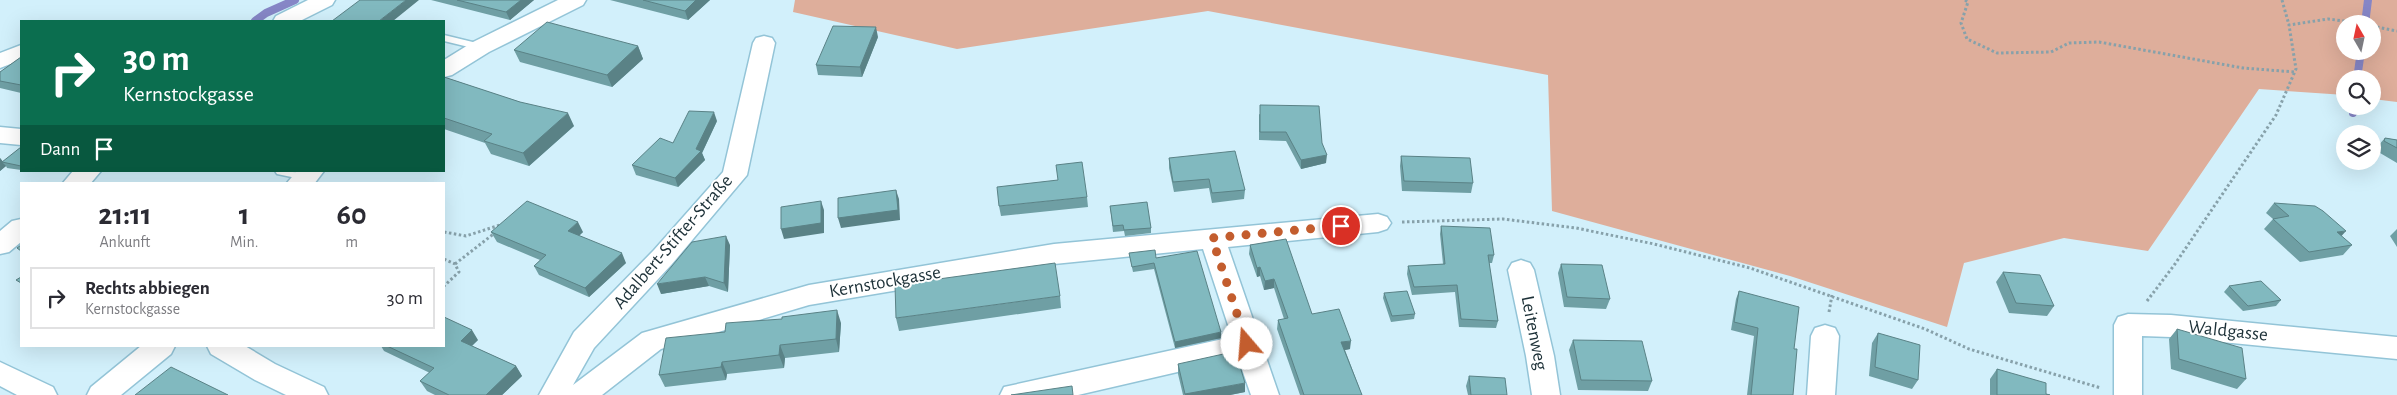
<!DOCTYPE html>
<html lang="de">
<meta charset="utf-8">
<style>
:root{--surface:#fff;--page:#f2f2f3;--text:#2b2b33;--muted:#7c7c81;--line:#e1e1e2}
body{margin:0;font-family:"Alegreya Sans",sans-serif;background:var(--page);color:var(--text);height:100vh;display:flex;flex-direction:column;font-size:19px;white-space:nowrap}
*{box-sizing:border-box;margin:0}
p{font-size:16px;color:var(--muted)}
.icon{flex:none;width:28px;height:28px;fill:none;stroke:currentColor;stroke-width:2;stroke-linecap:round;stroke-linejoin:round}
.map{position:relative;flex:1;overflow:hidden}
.details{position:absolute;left:20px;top:182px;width:425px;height:165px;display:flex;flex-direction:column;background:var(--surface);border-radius:0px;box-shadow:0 5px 20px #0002}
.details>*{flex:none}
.guide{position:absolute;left:20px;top:20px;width:425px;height:152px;border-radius:0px;box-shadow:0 5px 20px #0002;background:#0b6e4f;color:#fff;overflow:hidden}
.needle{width:32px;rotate:351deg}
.controls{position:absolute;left:2336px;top:15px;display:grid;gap:10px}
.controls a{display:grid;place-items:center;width:45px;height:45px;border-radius:50%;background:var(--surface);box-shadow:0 5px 20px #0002;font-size:25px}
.pin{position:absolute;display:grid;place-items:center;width:42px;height:42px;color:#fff;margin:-21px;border:2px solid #fff;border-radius:50%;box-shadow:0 1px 5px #0007}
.me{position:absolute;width:55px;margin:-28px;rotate:342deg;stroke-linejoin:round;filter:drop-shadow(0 0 4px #0008)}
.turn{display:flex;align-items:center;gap:18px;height:105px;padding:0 20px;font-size:22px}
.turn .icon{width:65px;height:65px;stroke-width:2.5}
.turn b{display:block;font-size:35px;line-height:42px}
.then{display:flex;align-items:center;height:48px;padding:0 20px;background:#0003;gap:10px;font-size:19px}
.eta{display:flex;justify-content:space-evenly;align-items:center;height:85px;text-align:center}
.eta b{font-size:30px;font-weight:600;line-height:35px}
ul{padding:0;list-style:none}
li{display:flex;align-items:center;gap:15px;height:62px;margin:0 10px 8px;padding:0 10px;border:2px solid var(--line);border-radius:0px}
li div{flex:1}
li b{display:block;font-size:19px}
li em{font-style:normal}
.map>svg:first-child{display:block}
</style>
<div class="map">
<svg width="2397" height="395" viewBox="0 0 2397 395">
<rect width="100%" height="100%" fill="#d2f0fb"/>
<path fill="#deae9b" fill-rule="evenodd" d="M795 0H2397V102L2373 99 2372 79H2345V95L2259 89 2148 251 2064 238 1964 263 1947 327 1790 276 1552 211 1548 75 1208 11 957 49 793 12ZM2345 24H2372V51H2345Z"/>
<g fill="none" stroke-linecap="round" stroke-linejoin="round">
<path stroke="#8686c6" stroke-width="8" d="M255 21 266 13 295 0
M2365 24 2368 0
M2357 79 2361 51
M2353 113 2354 106"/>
<g stroke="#93c4d7" stroke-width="3">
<path id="lane" d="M444 35 485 45 487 47 481 50 444 41Z
M275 171 310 173 312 176 306 180 277 174Z"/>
</g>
<g stroke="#93c4d7" stroke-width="3">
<path id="street" d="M308 0H335L332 5 300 21H273L276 16Z
M558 0H586L583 5 489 52 452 75 444 77V60L473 42Z
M764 36 772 38 775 43 747 175 672 264 594 348 573 385 642 333 809 285 1054 244 1378 214 1387 217 1391 223 1387 229 1378 232 1228 247 1279 395H1251L1238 358 1078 395H1000L1004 387 1232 337 1203 249 1054 264 809 305 661 349 602 395H539L574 332 654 250 723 172 753 43 756 38Z
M21 45V60L0 68V53Z
M0 127 21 129V145L0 143Z
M73 171H101L90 184H62Z
M297 171H324L314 184H286Z
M21 219V242L9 252 0 254V231L12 221Z
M1521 260 1530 263 1534 270 1554 356 1560 395H1532L1526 356 1508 270 1512 263Z
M2128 314 2171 315 2397 337V359L2171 337 2142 336V395H2114V325L2118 317Z
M1825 325 1835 328 1839 336 1835 395H1807L1811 336 1815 328Z
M141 346H175L171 354 121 395H87L91 387Z
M207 346H245L275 364 324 387 328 395H286L255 380 211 354Z
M0 362 53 387 57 395H17L0 386Z"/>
</g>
<path stroke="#87a1aa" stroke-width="3" stroke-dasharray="2.5 2.5" stroke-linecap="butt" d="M1965 0 1968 2 1961 23 1967 39 1997 53 2051 52 2069 43 2099 42 2243 68 2295 72
M2282 0 2289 25
M2372 26 2397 31
M1402 222 1503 219 1576 228 1654 244 1750 268 1925 329 1969 349 2101 388
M444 232 466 236 503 224
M444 259 455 264 459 272 444 286
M455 264 496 232
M2147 301 2175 264 2276 115 2296 69 2289 25 2328 19 2367 24
M1829 312 1832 295"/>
<use href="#lane" fill="#fff" fill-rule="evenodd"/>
<use href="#street" fill="#fff" fill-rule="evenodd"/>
</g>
<path fill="#6f9fa4" d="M431 0H534L510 20Z
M610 0H710L688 20Z
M878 37 862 77 818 75 816 65Z
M638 46 643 59 612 87 520 62 514 50Z
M21 57V93L0 88V72Z
M444 77 520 102 574 126 529 166 491 154 485 143 444 129Z
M1259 114 1322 143 1326 163 1301 169 1286 141 1259 140Z
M717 121 702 153 705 160 678 187 636 175 632 165 673 143Z
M2385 138 2397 140V163L2375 150 2376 148Z
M21 147V170L7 168 6 166 0 171V158L3 162Z
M1401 156 1473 183 1471 193 1402 191 1400 166Z
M1169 158 1245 190 1244 199 1212 203 1209 188 1174 192 1169 168Z
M1087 197 1088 207 1001 216 999 206Z
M2274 203 2352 245 2343 255 2300 262 2264 229 2273 219 2266 213Z
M1110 206 1151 228V233L1125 236 1124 231 1113 232Z
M1441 226 1494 255 1492 263H1489L1498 321 1496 328 1459 327 1455 292 1412 295 1407 274 1408 266 1443 264 1440 234Z
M2397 229V247L2390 236Z
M491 232H583L579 236 626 263 589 297 539 275 534 266 540 260 497 242Z
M730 245 728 292 709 286 661 294Z
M1250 245 1312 314 1350 349 1345 350 1362 395H1300L1277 329 1278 320 1284 319 1274 288 1264 290 1260 276 1257 277 1249 254Z
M1129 253 1156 258 1221 338 1175 348 1154 269 1133 272 1130 258Z
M1561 264 1610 299 1606 309 1564 307 1558 273Z
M2003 272 2054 306 2047 316 2009 313 1996 282Z
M2229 286 2281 300 2276 306 2243 311 2224 292Z
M1739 291 1793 395H1747L1754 336 1731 330 1736 299Z
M1384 293 1415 314 1414 319 1391 322 1383 298Z
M1060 296 1061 308 899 331 896 318Z
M841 323 839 352 785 358 784 368 727 374 726 380 665 387 659 375Z
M2177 329 2246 379 2237 389 2171 369 2169 339Z
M1878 333 1918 380 1912 389 1869 376 1872 343Z
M478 340 472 346 516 366 522 376 502 395H435L427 391 420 381 430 373 384 351 381 346H444Z
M1573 340 1652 381 1648 391 1578 390 1569 350Z
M1178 364 1245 392 1230 395H1183L1178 374Z
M1997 369 2046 394 2050 395H1990V379Z
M1469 376 1507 395H1468L1466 386Z"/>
<path fill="#5a8286" d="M406 0H419L393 21H379Z
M521 0H534L510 20 506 12Z
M696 0H710L688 20 685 11Z
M876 27 878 37 862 77 860 67Z
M638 46 643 59 612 87 607 75Z
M714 112 717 121 702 153 705 160 678 187 675 178 696 149Z
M568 113 574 126 529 166 523 153Z
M1327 155 1326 163 1301 169V160Z
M0 158 4 163 2 162 6 166 0 171Z
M896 190 899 199 900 220 841 228 838 218Z
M821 201 824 210V233L784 239 781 229Z
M578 222 583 232 573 241 568 231Z
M2346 231 2337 241V232Z
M726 236 730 245 728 292 724 283Z
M622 253 626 263 589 297 585 288Z
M1260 267V276L1257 277V268Z
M705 277 709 286 661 294 657 284Z
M1274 279V288L1264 290 1265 281Z
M837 310 841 323 839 352 836 339Z
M472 330 478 340 467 350 461 341Z
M1221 332V338L1175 348V342Z
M1351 341 1350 349 1340 351 1341 342Z
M780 345 785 358 784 368 779 355Z
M722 362 727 374 726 380 721 367Z
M516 366 522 376 502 395H486Z
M1245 383V392L1230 395H1185V394Z"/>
<path fill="#81b9bf" stroke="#5a8286" d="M360 0H406L379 21H332Z
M457 0H521L506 12Z
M643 0H696L685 11Z
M547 22 638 46 607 75 514 50Z
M833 26 876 27 860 67 816 65Z
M21 57V85L0 81V72Z
M444 77 520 102 568 113 523 153 484 141 492 134 444 118Z
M1260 105 1319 106 1322 143 1327 155 1301 160 1286 132H1260Z
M689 111 714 112 696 149 701 151 675 178 632 165 660 138 673 143Z
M2385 138 2397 140V148L2384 141Z
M21 147V166L2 162Z
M1235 151 1245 190 1212 193 1209 179 1173 182 1169 158Z
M1401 156 1470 158 1473 183 1404 181Z
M1082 162 1087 197 999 206 997 187 1058 180 1056 165Z
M896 190 898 210 838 218V198Z
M527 201 578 222 568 231 622 253 585 288 534 266 546 255 491 232Z
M821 201V223L781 229V207Z
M1147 202 1151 228 1124 230 1123 225 1113 226 1110 206Z
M2274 203 2315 206 2323 211 2346 231 2337 232 2352 245 2309 252 2273 219 2289 216Z
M1441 226 1490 228 1494 255H1488L1498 321 1461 319 1457 285 1414 287 1408 266 1445 264Z
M726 236 724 283 705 277 657 284 692 242Z
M1286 239 1312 314 1339 309 1351 341 1341 342 1362 395H1304L1278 320 1288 318 1274 279 1265 281 1260 267 1257 268 1250 245Z
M21 245V251L17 248Z
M1155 250 1156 258 1197 251 1221 332 1175 342 1154 263 1132 267 1129 253Z
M1055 263 1060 296 896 318 895 285Z
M1561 264 1602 265 1610 299 1567 297Z
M2003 272 2040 275 2054 306 2016 303Z
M21 277V283L16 280Z
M2261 281 2281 300 2248 306 2229 286Z
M1407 291 1415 314 1392 316 1384 293Z
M1739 291 1799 307 1794 349H1797L1793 395H1751L1758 328 1734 322Z
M837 310 836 339 780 345 779 355 722 362 721 367 659 375 666 338 725 332 726 323 782 319V317Z
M444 317 472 330 461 341 516 366 486 395H449L420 381 434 368 387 346H444Z
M2177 329 2242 348 2246 379 2179 359Z
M1878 333 1920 345 1918 380 1875 367Z
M1573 340 1642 341 1652 381 1581 380Z
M1228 353H1236L1245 383 1185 394 1178 364Z
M171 367 228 395H135Z
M1997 369 2046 383V394L2050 395H1997Z
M1469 376 1505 378 1507 395H1471Z
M1072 386 1073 395H1011Z"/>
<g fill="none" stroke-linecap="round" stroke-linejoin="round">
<path stroke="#c35d2e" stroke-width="9" stroke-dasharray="0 16.2" d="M1247 344 1212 238 1341 226"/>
</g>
<g text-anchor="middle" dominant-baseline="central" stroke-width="4" stroke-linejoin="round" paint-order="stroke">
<g font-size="19" fill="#1c3037" stroke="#fff">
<text transform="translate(673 242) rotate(-49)">Adalbert-Stifter-Straße</text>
<text transform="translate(885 282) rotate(-10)">Kernstockgasse</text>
<text transform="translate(2228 331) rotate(6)">Waldgasse</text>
<text transform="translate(1534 333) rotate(79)">Leitenweg</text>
</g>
</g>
</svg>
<div class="controls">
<a><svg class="needle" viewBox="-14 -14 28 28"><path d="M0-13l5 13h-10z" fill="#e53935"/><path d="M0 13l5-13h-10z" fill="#7c7c81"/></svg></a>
<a><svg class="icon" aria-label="search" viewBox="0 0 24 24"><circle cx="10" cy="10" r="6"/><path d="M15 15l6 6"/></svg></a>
<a><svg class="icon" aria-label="layers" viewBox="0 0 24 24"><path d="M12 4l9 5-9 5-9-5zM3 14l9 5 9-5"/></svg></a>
</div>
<div class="pin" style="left:1341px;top:226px;background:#d93025"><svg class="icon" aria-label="arrive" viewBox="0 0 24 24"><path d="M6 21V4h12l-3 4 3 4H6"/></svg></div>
<svg class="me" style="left:1247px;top:344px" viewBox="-20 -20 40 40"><circle r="19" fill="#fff"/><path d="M0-13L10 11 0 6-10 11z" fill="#c35d2e"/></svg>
<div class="guide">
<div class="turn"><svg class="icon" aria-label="right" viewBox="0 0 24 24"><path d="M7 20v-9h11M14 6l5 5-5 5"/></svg><div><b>30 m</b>Kernstockgasse</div></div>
<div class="then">Dann<svg class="icon" aria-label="arrive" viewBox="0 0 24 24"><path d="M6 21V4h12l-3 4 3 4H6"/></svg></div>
</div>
<section class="details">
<div class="eta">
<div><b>21:11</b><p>Ankunft</p></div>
<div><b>1</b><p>Min.</p></div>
<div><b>60</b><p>m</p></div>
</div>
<ul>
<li><svg class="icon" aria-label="right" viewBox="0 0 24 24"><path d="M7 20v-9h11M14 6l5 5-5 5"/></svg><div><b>Rechts abbiegen</b><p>Kernstockgasse</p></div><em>30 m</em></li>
</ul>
</section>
</div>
